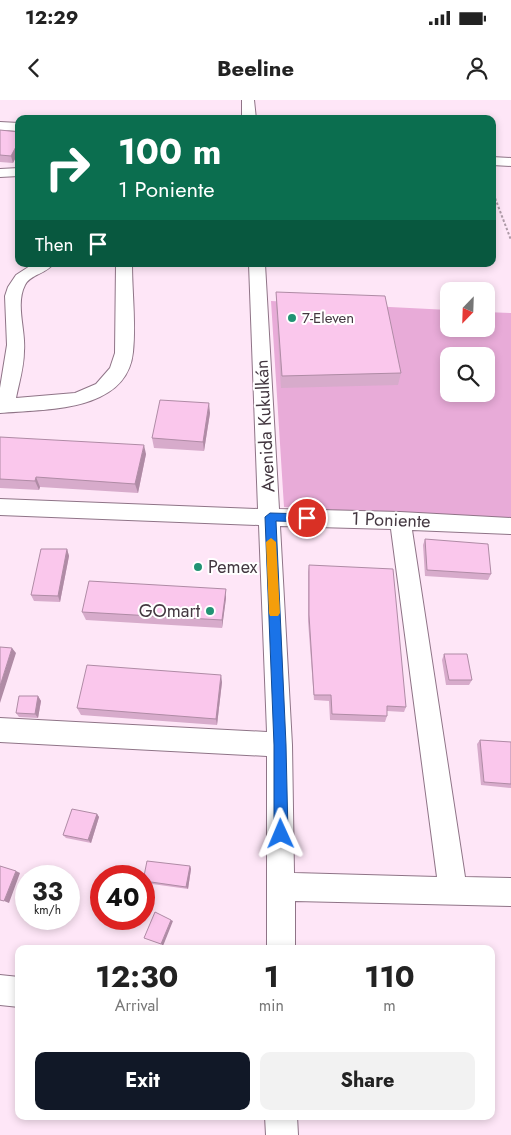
<!DOCTYPE html>
<meta charset="utf-8">
<style>
:root{--surface:#fff;--page:#f2f2f2;--text:#222;--muted:#767676;--accent:#111827}
body{margin:0;font-family:Jost,sans-serif;background:var(--page);color:var(--text);height:100vh;display:flex;flex-direction:column;font-size:19px;white-space:nowrap}
*{box-sizing:border-box;margin:0}
p{font-size:16px;color:var(--muted)}
.icon{flex:none;width:28px;height:28px;fill:none;stroke:currentColor;stroke-width:2;stroke-linecap:round;stroke-linejoin:round}
.map{position:relative;flex:1;overflow:hidden}
.side{position:absolute;left:15px;top:845px;width:480px;height:175px;display:flex;flex-direction:column;background:var(--surface);border-radius:10px;box-shadow:0 2px 8px #0003}
.side>*{flex:none}
.top-card{position:absolute;left:15px;top:15px;width:481px;height:152px;border-radius:10px;box-shadow:0 2px 8px #0003;background:#0b6e4f;color:#fff;overflow:hidden}
.needle{width:32px;rotate:203deg}
.tools{position:absolute;left:440px;top:182px;display:grid;gap:10px}
.tools a{display:grid;place-items:center;width:55px;height:55px;border-radius:10px;background:var(--surface);box-shadow:0 2px 8px #0003;font-size:25px}
.speed{position:absolute;left:15px;top:765px;display:flex;gap:10px;font-size:25px;font-weight:700;text-align:center}
.speed>*{display:grid;place-content:center;width:65px;height:65px;border-radius:50%;background:var(--surface);box-shadow:0 2px 8px #0003;line-height:1}
.speed small{font-size:12px;font-weight:400}
.speed .limit{border:8px solid #d22;background:#fff;color:#111}
.pin{position:absolute;display:grid;place-items:center;width:42px;height:42px;color:#fff;margin:-21px;border:2px solid #fff;border-radius:50%;box-shadow:0 1px 5px #0007}
.me{position:absolute;width:55px;margin:-28px;rotate:359deg;stroke-linejoin:round;filter:drop-shadow(0 0 4px #0008)}
.turn{display:flex;align-items:center;gap:18px;height:105px;padding:0 20px;font-size:22px}
.turn .icon{width:65px;height:65px;stroke-width:2.5}
.turn b{display:block;font-size:35px;line-height:42px}
.then{display:flex;align-items:center;height:48px;padding:0 20px;background:#0003;gap:10px;font-size:19px}
.eta{display:flex;justify-content:space-evenly;align-items:center;height:85px;text-align:center}
.eta b{font-size:30px;font-weight:700;line-height:35px}
.action{display:flex;gap:10px;margin-top:auto;padding:10px 20px}
.action a{flex:1;height:58px;border-radius:10px;background:var(--accent);color:#fff;font-size:20px;font-weight:700;line-height:58px;text-align:center}
.action a+a{background:var(--page);color:var(--text)}
.status{display:flex;justify-content:space-between;align-items:center;height:35px;padding:0 25px;background:var(--surface);direction:ltr}
.status svg{height:14px;fill:currentColor}
header{display:flex;justify-content:space-between;align-items:center;height:65px;padding:0 20px;background:var(--surface);font-size:22px;font-weight:700}
.map>svg:first-child{display:block}
</style>
<div class="status"><b>12:29</b><svg viewBox="0 0 49 12"><path d="M0 12V9h3v3zM5 12V6h3v6zM10 12V3h3v9zM15 12V0h3v12zM26 1h20v11H26zM47 4h2v5h-2z"/></svg></div>
<header><svg class="icon" aria-label="back" viewBox="0 0 24 24"><path d="M15 5l-7 7 7 7"/></svg>Beeline<svg class="icon" aria-label="person" viewBox="0 0 24 24"><circle cx="12" cy="8" r="4"/><path d="M4 21q1-7 8-7t8 7"/></svg></header>
<div class="map">
<svg width="511" height="1035" viewBox="0 0 511 1035">
<rect width="100%" height="100%" fill="#fee6f7"/>
<path fill="#e8abd8" fill-rule="evenodd" d="M271 201 449 210V229H486V212L511 213V420L284 407ZM449 256H486V294H449Z"/>
<g fill="none" stroke-linecap="round" stroke-linejoin="round">
<g stroke="#8f7487" stroke-width="2">
<path id="minor" d="M242 0H254L256 19H242Z
M0 22 19 23V31L0 30Z
M492 57 511 58V66L492 65Z
M19 68V76L0 77V69Z
M33 164H53C46 174 31 174 25 185 15 204 26 231 24 251 24 267 19 283 16 298L75 293 96 284 110 268 115 253 116 164H132C132 193 136 223 133 252 127 313 44 309 0 313V288L7 245 5 196 8 187 16 175Z
M249 164H265L279 409 400 412 511 418V434L412 430 465 777 511 778V806L295 801V849H267V656L0 642V618L267 632 259 425 0 415V399L258 409ZM280 426 391 429 437 777 294 773 292 645Z
M0 875 19 877V907L0 905Z
M265 1016H297L298 1035H266Z"/>
</g>
<path stroke="#ae9ba8" stroke-width="2" stroke-dasharray="2.5 2" stroke-linecap="butt" d="M492 90 511 140"/>
<use href="#minor" fill="#fff" fill-rule="evenodd"/>
</g>
<path fill="#d7abcb" d="M0 30 19 32 13 63 0 62Z
M276 192 401 273 398 285 281 288 276 205Z
M210 313 204 351 154 348 152 338Z
M0 337 146 354 138 393 40 387 39 390 0 388Z
M425 439 491 474 488 480 425 476 423 445Z
M67 449 69 456 60 502 34 501 31 495Z
M309 465 406 607 404 612 387 611V616L385 622 330 620 329 601 314 600 308 521V472Z
M226 498 222 528 86 520 82 512Z
M444 554 472 580 469 585H446L442 560Z
M222 582 217 625 81 615 77 608Z
M38 596 41 601 38 618 19 617 16 613Z
M480 640 511 642V688L481 685 477 644Z
M97 714 99 717 91 743 66 738 63 735Z
M190 766 191 769 188 789 145 783 144 782V776Z"/>
<path fill="#af8ba5" d="M19 41V52L13 63 11 56Z
M209 303 210 313 204 351 203 342Z
M144 345 146 354 138 393 135 384Z
M36 377 40 387 39 390 35 381Z
M67 449 69 456 60 502 58 496Z
M226 489V498L222 528V520Z
M12 548 16 553 0 603V586Z
M221 575 222 582 217 625 216 619Z
M38 596 41 601 38 618 35 614Z
M97 714 99 717 91 743 88 740Z
M190 766 191 769 188 789 186 787Z
M16 771 20 773 9 803 4 801Z
M171 820 173 821 163 846 161 844Z"/>
<path fill="#fac7ec" stroke="#af8ba5" d="M0 30 19 32V41L11 56 0 55Z
M276 192 385 196 401 273 282 276Z
M160 300 209 303 203 342 152 338Z
M0 337 144 345 135 384 36 377 35 381 0 379Z
M425 439 488 444 491 474 427 470Z
M41 449H67L58 496 31 495Z
M309 465 393 469 406 607 387 606V616L332 614 331 595H314L309 515Z
M89 481 226 489 222 520 82 512Z
M0 547 12 548 0 586Z
M444 554H467L472 580H449Z
M87 565 221 575 216 619 77 608Z
M19 596H38L35 614 16 613Z
M480 640 511 642V684L484 682Z
M72 709 97 714 88 740 63 735Z
M147 761 190 766 186 787 144 781V776Z
M0 766 16 771 4 801 0 800Z
M155 812 171 820 161 844 144 838Z"/>
<path fill="#1a73e8" stroke="#114b97" d="M270 413 307 414 312 418 307 422 276 421 286 645 288 734 286 738 281 740 276 738 274 734V645L265 417Z"/>
<path fill="#f59e0b" d="M271 438 276 442 280 513 278 516H270L269 513 266 442Z"/>
<g fill="#219374" stroke="#fff" stroke-width="2">
<circle cx="292" cy="218" r="5"/>
<circle cx="198" cy="467" r="5"/>
<circle cx="210" cy="511" r="5"/>
</g>
<g text-anchor="middle" dominant-baseline="central" stroke-width="4" stroke-linejoin="round" paint-order="stroke">
<g font-size="15" fill="#443841" stroke="#fff" text-anchor="start">
<text x="302" y="218">7-Eleven</text>
</g>
<g font-size="18" fill="#443841" stroke="#fff">
<text transform="translate(265 326) rotate(-93)">Avenida Kukulkán</text>
<text transform="translate(391 420) rotate(2)">1 Poniente</text>
</g>
<g font-size="18" fill="#443841" stroke="#fff" text-anchor="start">
<text x="208" y="467">Pemex</text>
<text x="200" y="511" text-anchor="end">GOmart</text>
</g>
</g>
</svg>
<div class="tools">
<a><svg class="needle" viewBox="-14 -14 28 28"><path d="M0-13l5 13h-10z" fill="#e53935"/><path d="M0 13l5-13h-10z" fill="#767676"/></svg></a>
<a><svg class="icon" aria-label="search" viewBox="0 0 24 24"><circle cx="10" cy="10" r="6"/><path d="M15 15l6 6"/></svg></a>
</div>
<div class="speed"><div>33<small>km/h</small></div><div class="limit">40</div></div>
<div class="pin" style="left:307px;top:418px;background:#d93025"><svg class="icon" aria-label="arrive" viewBox="0 0 24 24"><path d="M6 21V4h12l-3 4 3 4H6"/></svg></div>
<svg class="me" style="left:281px;top:734px" viewBox="-20 -20 40 40"><path d="M0-17L14 15 0 8-14 15z" fill="#1a73e8" stroke="#fff" stroke-width="4"/></svg>
<div class="top-card">
<div class="turn"><svg class="icon" aria-label="right" viewBox="0 0 24 24"><path d="M7 20v-9h11M14 6l5 5-5 5"/></svg><div><b>100 m</b>1 Poniente</div></div>
<div class="then">Then<svg class="icon" aria-label="arrive" viewBox="0 0 24 24"><path d="M6 21V4h12l-3 4 3 4H6"/></svg></div>
</div>
<section class="side">
<div class="eta">
<div><b>12:30</b><p>Arrival</p></div>
<div><b>1</b><p>min</p></div>
<div><b>110</b><p>m</p></div>
</div>
<div class="action"><a>Exit</a><a>Share</a></div>
</section>
</div>
